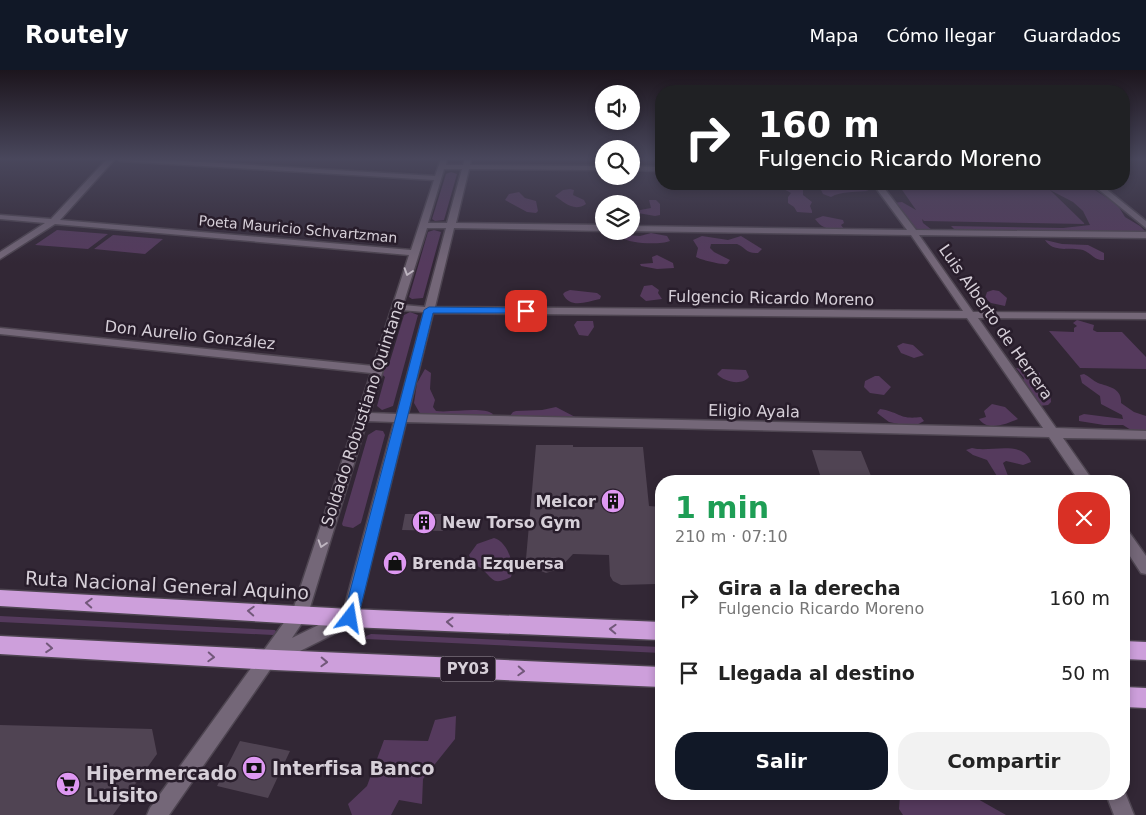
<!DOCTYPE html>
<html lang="es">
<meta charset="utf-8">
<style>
:root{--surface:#fff;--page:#f2f2f2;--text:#222;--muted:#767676;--accent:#111827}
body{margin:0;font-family:"DejaVu Sans",sans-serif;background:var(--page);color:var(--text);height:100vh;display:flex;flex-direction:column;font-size:19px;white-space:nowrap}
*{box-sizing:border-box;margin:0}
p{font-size:16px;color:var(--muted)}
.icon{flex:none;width:28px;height:28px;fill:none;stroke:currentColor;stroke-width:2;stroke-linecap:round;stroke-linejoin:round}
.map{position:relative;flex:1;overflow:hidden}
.details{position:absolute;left:655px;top:405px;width:475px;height:325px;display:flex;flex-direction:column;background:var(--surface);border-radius:20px;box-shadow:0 2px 8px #0003}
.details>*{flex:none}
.top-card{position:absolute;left:655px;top:15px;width:475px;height:105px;border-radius:20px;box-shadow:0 2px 8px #0003;background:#202124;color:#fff;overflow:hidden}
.fabs{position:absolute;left:595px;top:15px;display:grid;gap:10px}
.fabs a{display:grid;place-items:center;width:45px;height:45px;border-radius:50%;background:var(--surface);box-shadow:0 2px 8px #0003;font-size:25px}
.pin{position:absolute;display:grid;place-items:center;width:42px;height:42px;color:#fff;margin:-21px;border-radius:10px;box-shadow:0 2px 8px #0006}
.me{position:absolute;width:55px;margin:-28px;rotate:14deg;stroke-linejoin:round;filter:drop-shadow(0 0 4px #0008)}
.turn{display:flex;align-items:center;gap:18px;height:105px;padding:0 20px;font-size:22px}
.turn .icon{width:65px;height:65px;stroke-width:2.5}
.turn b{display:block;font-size:35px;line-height:42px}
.round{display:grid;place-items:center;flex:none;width:52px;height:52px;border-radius:20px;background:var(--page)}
.overview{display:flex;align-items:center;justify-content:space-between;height:85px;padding:0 20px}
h1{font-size:30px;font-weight:600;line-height:38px;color:#1e9e55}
.action{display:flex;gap:10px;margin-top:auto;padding:10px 20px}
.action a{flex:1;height:58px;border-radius:20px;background:var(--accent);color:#fff;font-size:20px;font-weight:600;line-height:58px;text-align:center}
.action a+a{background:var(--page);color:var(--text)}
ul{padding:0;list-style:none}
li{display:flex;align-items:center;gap:15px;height:75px;padding:0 20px}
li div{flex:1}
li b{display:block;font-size:19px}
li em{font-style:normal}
header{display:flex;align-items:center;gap:30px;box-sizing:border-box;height:70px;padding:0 25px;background:var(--accent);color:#fff}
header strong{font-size:24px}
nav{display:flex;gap:28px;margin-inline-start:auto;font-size:18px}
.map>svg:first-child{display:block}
</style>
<header>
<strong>Routely</strong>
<nav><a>Mapa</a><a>Cómo llegar</a><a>Guardados</a></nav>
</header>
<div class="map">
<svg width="1146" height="745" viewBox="0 0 1146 745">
<rect width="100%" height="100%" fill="#322735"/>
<path fill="#553a5d" d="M451 102 457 104 444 150 435 151 432 149 446 104Z
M781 114H847L869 121C857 122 841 121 831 127L823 124 821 120 807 118 803 119V125L812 132 810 136 812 141V143L797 142 794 137 788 133V127L791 123 782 118Z
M898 114H1085L1117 134 1125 147 1140 156 1146 162V166L956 161 951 156 1063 158 1090 155 1083 141 1073 132 1050 120 1085 154 924 151 922 149 923 153 936 163 917 161 900 150 902 141 892 133 902 132 916 140Z
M570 119 574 120 573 125 584 130 586 134C574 142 565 133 555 126L563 120Z
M519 122 525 128 536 131 538 141 536 143 527 142 505 130 509 124Z
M649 130H656L660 134V145L655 146 638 143 640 140 651 138Z
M823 146 843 150 844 153 841 155 844 159C831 160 823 160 815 149Z
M57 160 108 164 88 179 35 175Z
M434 160 441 162 423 228 412 229 409 227 428 162Z
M651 163 667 166 670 171C660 175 629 174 621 167L627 165 640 166Z
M113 165 163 169 145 184 94 179Z
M702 166 728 170 741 166 762 179 758 183C746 184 745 177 737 174H711L710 178 714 182 730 190 727 194C722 195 701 190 696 187L698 178 693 170Z
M1045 170 1062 174 1088 175 1104 183V190C1095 191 1091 183 1083 180 1070 177 1053 183 1045 170Z
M657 185 673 193 674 198 657 199 641 196 640 194 653 193 652 187Z
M652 215 659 220 658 223 662 229 646 231 640 226 644 216Z
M570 220 597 223 601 226 600 229C586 232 570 239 563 224L565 222Z
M993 220 999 221 1007 228 1005 236 991 233 985 228 987 222Z
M410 242 418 245 393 336 382 340 377 336 385 307 377 300 381 293 390 291 404 245Z
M1077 250 1094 255 1093 260 1097 262H1122L1146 287V299L1080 298 1049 261 1074 262V258L1077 256 1073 253Z
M577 251H593L594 257 588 266 579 265 574 255Z
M903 273 913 275 924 285 914 288 901 283 897 276Z
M1016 298 1033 300 1040 303 1041 315 1050 320 1051 332 1048 335 1039 336 1021 315 1024 308Z
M425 299 431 303 430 319 435 330 433 337 436 341C452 343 482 336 493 344 490 349 484 353 478 354L422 347 414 333 417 313Z
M722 299 746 300 749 307C742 316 724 312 717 304Z
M1084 304C1089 306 1093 311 1098 313 1109 317 1122 318 1121 333L1134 342 1146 346V362L1131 360 1123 355H1104L1079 351V346L1084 344 1123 349 1122 345 1101 334 1100 326 1082 313 1080 305Z
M875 306H879L891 317 884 325 870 323 864 317 865 311Z
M992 334 1005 337 1018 349C1006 354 988 362 979 349L986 347 984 341Z
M556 337 579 349 509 347 513 342 516 341 542 340Z
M880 339C900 342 899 350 921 347L924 351 913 357 889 352 877 343Z
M376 360 383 361 385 365 361 453 353 458 343 456 342 454 368 365Z
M972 378C990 383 1022 369 1031 392L1023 395 1006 391 1003 393 1010 411H1000L987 390 973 385 966 380Z
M494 468C508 472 515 495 511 507 493 515 495 511 483 500 477 495 472 493 469 485L477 474Z
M0 546 275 560 277 563 273 565 0 552Z
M371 564 661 577V583L366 569V566Z
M456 646 455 669 423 709 422 734 399 730 391 745H352L348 734 367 716 384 670 428 671 435 650Z
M902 724H969L1006 745H903L899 739 900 726Z"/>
<path fill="#504453" d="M536 375H573V377H643L649 436 661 437V503H655L656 514 621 515 613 511 610 506 609 485 573 484 559 499 546 503 536 499 526 489Z
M812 380 861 381 873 411H822Z
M405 444H446L443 461 402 460Z
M0 655 152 659 157 684 113 745H0Z
M240 671 290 681 268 728 217 716Z"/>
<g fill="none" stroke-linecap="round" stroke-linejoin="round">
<g stroke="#4e4551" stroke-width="3">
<path id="minor" d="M107 89H115L60 150 411 180 434 110 121 91 117 89H151L435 106 441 89H447L446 95H463L465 89H471L470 95 604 96V100L469 99 456 153 604 155V161L454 158 435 237 963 241 911 165 630 161 631 156 907 160 873 114H881L916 160 1146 162V168L919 165 973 242 1146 243V249L978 248 1056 358 1146 361V369L1063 368 1093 411H1079L1049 367 406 352 356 553 274 594 169 745H147L150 738 293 540 371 303 0 264V258L373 296 409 185 55 154 0 189V182L45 153 0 149V145L51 149ZM444 99H462L447 153H428ZM427 158H446L425 237 403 235ZM401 240 424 242 397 344 370 343ZM433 243 967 248 1043 358 408 344ZM367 351 394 352 343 543 292 568 308 544Z
M631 96 661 97V101L631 100Z
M1092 114H1100L1146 151V158Z
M1124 460 1129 462 1146 486V504L1141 503 1124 477Z
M1124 720 1134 745H1114L1106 724H1124Z"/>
</g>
<g stroke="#4e4551" stroke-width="3">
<path id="highway" d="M0 520 350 539 661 552V570L350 557 0 536Z
M0 566 275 580 661 597V617L275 600 0 584Z
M1124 571 1146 572V590L1124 589Z
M1124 617 1146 618V638L1124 637Z"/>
</g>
<use href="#minor" fill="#746778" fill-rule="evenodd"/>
<use href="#highway" fill="#cd9fdb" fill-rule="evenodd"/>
</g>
<defs><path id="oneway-chevron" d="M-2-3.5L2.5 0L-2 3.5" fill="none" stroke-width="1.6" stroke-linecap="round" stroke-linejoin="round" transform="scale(1.25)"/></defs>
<g stroke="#beb5c0">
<use href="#oneway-chevron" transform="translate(408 202) rotate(108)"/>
<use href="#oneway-chevron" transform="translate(322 474) rotate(108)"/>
</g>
<g stroke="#72587a">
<use href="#oneway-chevron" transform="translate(89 533) rotate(-177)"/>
<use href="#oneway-chevron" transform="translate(251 541) rotate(-177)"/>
<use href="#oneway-chevron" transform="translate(450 552) rotate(-178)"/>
<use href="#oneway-chevron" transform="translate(613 559) rotate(-178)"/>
<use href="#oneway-chevron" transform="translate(49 578) rotate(4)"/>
<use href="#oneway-chevron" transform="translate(211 587) rotate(3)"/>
<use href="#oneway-chevron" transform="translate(324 592) rotate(2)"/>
<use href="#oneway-chevron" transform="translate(521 601) rotate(3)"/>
</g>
<linearGradient id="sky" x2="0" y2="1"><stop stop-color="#1c151d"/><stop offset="0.46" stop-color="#49475c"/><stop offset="1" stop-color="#49475c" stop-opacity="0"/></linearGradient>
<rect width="1146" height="193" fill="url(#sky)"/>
<path fill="#1a73e8" stroke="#114b97" d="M429 237 526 238 530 241 526 243H433L358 548 355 553 350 555 345 553 343 548 424 240Z"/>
<defs>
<g id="building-disc" transform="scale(1.25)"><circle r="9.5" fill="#de98f2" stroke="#281d2b"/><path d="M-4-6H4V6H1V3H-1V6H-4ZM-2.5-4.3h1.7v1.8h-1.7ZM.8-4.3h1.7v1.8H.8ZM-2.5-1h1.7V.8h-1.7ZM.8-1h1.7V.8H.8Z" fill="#111"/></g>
<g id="shop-disc" transform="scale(1.25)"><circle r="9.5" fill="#de98f2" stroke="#281d2b"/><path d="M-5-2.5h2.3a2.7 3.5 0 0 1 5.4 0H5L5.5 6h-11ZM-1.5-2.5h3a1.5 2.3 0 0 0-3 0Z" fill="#111"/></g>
<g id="bank-disc" transform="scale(1.25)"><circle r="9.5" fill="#de98f2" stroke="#281d2b"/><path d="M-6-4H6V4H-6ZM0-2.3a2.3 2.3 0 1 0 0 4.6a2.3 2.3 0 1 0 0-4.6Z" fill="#111"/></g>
<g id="supermarket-disc" transform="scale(1.25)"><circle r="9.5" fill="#de98f2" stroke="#281d2b"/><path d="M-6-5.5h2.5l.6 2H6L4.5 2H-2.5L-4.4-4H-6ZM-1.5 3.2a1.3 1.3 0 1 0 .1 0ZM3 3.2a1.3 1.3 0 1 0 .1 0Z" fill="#111"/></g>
</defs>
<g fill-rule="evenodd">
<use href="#building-disc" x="613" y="431"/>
<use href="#building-disc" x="424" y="452"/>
<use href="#shop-disc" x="395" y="493"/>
<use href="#bank-disc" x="254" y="698"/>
<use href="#supermarket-disc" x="68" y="714"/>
</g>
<g text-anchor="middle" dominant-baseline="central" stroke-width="5" stroke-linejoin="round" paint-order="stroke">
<g font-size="14" fill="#d6cfd8" stroke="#281d2b">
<text transform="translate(298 159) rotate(5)">Poeta Mauricio Schvartzman</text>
</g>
<rect fill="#281d2b" stroke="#a29aa4" stroke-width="1" x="440.5" y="586.5" width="55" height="25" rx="4"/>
<g font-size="15" font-weight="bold" fill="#d6cfd8">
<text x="468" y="599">PY03</text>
</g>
<g font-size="16" fill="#d6cfd8" stroke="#281d2b">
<text transform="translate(771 228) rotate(1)">Fulgencio Ricardo Moreno</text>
<text transform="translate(996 252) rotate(55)">Luis Alberto de Herrera</text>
<text transform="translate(190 265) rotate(6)">Don Aurelio González</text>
<text transform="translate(754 341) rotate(1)">Eligio Ayala</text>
<text transform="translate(363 343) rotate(-72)">Soldado Robustiano Quintana</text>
</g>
<g font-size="16" font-weight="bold" fill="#d6cfd8" stroke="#281d2b" text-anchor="start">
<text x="596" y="431" text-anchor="end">Melcor</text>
<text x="442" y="452">New Torso Gym</text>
<text x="412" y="493">Brenda Ezquersa</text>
</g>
<g font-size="19" fill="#d6cfd8" stroke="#281d2b">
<text transform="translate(167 515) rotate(3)">Ruta Nacional General Aquino</text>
</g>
<g font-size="19" font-weight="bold" fill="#d6cfd8" stroke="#281d2b" text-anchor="start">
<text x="272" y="698">Interfisa Banco</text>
<text x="86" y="703">Hipermercado<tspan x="86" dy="22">Luisito</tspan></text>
</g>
</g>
</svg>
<div class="fabs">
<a><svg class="icon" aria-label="sound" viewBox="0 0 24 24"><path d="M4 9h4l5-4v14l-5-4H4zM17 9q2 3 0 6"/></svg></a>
<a><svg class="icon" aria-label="search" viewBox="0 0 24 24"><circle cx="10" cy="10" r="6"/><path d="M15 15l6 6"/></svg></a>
<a><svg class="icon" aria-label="layers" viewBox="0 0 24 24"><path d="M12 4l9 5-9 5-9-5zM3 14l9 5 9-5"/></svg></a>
</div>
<div class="pin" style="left:526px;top:241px;background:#d93025"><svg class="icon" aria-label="arrive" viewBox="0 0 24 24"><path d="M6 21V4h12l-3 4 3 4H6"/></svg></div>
<svg class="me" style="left:350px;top:548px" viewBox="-20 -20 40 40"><path d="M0-17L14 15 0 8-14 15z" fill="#1a73e8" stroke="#fff" stroke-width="4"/></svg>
<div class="top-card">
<div class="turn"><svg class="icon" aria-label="right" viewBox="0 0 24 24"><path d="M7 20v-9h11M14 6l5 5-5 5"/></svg><div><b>160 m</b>Fulgencio Ricardo Moreno</div></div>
</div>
<section class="details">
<div class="overview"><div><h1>1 min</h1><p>210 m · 07:10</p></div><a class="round" style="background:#d93025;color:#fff"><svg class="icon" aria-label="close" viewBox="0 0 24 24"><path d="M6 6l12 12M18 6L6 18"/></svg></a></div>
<ul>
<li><svg class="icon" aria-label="right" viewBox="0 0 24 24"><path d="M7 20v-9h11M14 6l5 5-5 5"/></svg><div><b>Gira a la derecha</b><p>Fulgencio Ricardo Moreno</p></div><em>160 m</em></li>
<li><svg class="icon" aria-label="arrive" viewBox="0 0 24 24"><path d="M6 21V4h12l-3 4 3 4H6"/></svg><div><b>Llegada al destino</b></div><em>50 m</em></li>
</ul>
<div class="action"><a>Salir</a><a>Compartir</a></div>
</section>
</div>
